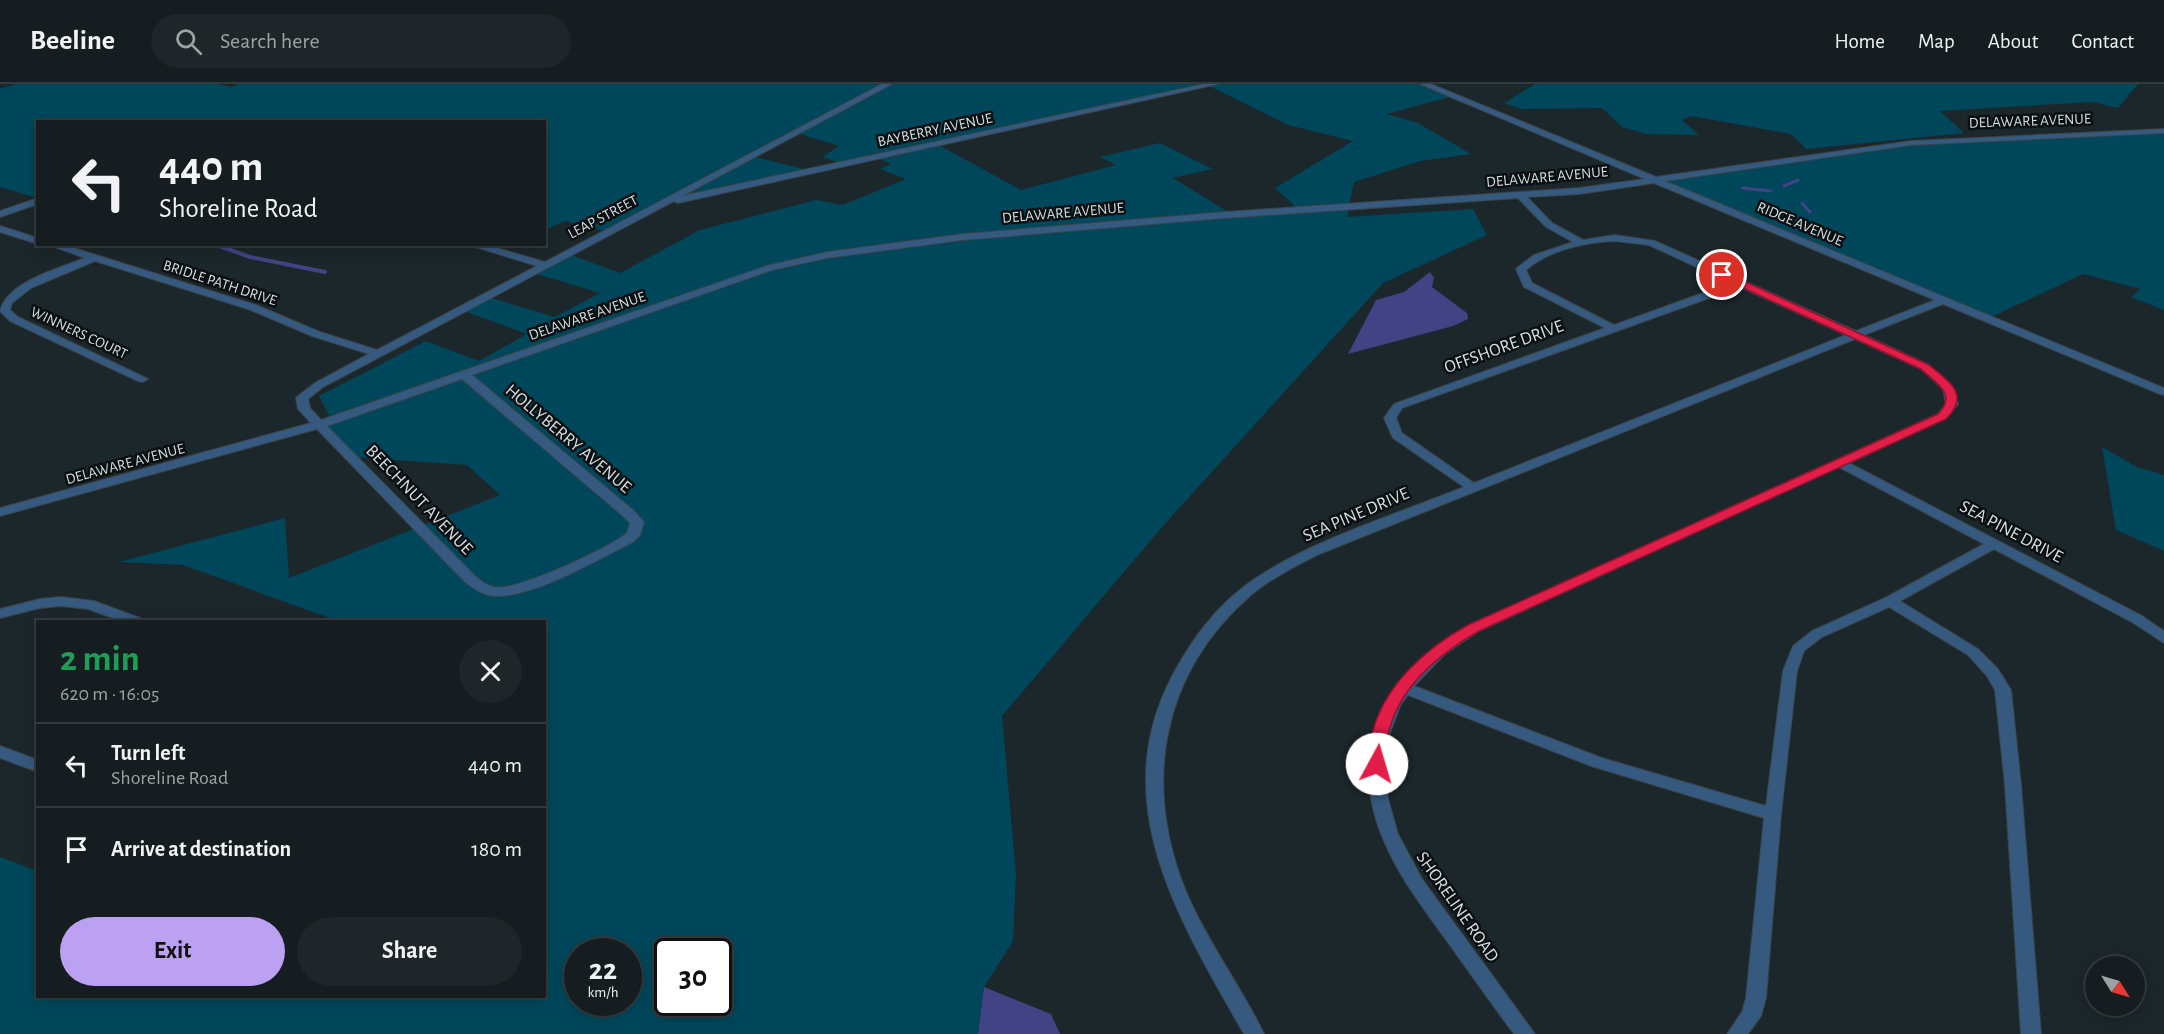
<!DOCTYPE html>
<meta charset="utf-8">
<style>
:root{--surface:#151d20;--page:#1e2629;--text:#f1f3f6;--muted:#9da2a5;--line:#343b3e;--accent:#bca0f2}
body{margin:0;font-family:"Alegreya Sans",sans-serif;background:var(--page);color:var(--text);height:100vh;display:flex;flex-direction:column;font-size:22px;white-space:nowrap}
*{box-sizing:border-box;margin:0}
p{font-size:20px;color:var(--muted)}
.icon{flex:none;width:33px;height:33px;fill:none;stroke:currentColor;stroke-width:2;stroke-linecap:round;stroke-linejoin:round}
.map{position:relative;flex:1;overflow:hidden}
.details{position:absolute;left:36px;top:536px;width:510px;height:378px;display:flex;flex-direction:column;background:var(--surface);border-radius:0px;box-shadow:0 3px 15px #0003,0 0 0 2px var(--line)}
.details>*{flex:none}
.hud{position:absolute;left:36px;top:36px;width:510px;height:126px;border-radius:0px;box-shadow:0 3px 15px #0003,0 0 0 2px var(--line);background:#151d20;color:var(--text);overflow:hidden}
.needle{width:39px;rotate:127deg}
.tools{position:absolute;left:2085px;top:872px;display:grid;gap:12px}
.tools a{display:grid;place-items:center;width:60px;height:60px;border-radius:50%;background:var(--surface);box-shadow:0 3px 15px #0003,0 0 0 2px var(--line);font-size:30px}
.speed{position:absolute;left:564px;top:854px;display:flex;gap:12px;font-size:30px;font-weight:700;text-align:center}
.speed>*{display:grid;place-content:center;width:78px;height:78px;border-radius:50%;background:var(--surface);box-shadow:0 3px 15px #0003,0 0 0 2px var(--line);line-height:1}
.speed small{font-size:15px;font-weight:400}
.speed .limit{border:3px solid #111;border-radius:9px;background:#fff;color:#111}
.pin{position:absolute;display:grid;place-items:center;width:51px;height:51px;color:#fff;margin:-26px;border:3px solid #fff;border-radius:50%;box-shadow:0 2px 6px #0007}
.me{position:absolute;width:66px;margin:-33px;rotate:6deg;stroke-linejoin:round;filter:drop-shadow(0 0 4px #0008)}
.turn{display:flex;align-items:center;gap:21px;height:126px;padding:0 24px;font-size:27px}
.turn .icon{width:78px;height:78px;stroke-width:2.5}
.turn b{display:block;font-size:42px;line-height:51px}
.round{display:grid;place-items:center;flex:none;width:63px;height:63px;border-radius:32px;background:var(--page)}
.headline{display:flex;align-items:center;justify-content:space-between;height:102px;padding:0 24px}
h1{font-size:36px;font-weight:700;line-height:45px;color:#1e9e55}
.action{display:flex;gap:12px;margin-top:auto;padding:12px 24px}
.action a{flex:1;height:69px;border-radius:36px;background:var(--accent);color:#111;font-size:24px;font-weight:700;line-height:69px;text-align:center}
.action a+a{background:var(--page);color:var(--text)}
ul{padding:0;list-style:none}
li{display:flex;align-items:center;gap:18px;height:84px;padding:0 24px;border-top:2px solid var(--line)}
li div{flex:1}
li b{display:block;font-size:22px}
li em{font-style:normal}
header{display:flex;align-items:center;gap:36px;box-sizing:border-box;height:84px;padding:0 30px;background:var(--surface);border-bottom:2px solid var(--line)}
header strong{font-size:28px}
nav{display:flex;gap:33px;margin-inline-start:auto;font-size:21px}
.search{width:420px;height:54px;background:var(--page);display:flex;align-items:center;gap:15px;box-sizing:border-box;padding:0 21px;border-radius:33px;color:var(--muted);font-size:22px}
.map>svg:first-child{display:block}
</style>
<header>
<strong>Beeline</strong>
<div class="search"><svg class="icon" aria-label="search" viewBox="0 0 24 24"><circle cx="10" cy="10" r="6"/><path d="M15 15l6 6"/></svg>Search here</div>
<nav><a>Home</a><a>Map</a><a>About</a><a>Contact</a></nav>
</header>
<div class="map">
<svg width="2164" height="950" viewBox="0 0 2164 950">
<rect width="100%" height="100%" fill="#1c272b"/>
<path fill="#00475b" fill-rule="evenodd" d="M16 0H218L231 3 238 0H1422L1453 12 1387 30 1418 39 1471 70 1420 77 1354 98 1347 133 1473 125 1487 151 1383 199 1162 443 1002 632 1016 791 1013 857 984 903 978 950H0V773L37 787 38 912H544V537H338L183 481 119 478 285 434 289 494 500 411 467 381 353 373 322 340 329 331 319 312 426 257 479 277 527 250 461 226 485 212 555 233 600 209 530 188 566 169 620 189 700 146 816 116 843 121 906 95 880 85 891 80 873 72 844 80 822 73 839 62 794 48 751 72 812 87 657 121 606 147 565 137 545 146 544 38H38L37 114 0 103V5ZM1205 0 1288 41 1353 57 1275 104 1298 125 1233 131 1173 94 1213 85 1160 59 1100 73 1116 81 1021 106 935 59ZM578 867H628V918H578ZM668 867H718V918H668Z
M1535 0H2138L2118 24 2093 18 1940 27 1964 49 1806 65 1791 50 1691 32 1682 36 1699 51 1646 50 1622 43 1602 24 1521 25 1504 19Z
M2164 46V226L2131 213 2141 205 2083 190 1987 235 1656 96 1897 60Z
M2102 363 2137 383 2164 391V467L2116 446Z"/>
<path fill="#414384" d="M1430 188 1434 194 1432 203 1467 229 1468 235 1453 242 1348 270 1376 216 1404 208Z
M984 903 1051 930 1060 950H978Z"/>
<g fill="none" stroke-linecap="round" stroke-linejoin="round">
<path stroke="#414384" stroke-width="3" d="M1784 102 1798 96
M1742 104 1771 107
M1802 119 1810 128
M214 160 217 161"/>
<path stroke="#414384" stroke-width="4" d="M214 160 250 173 325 188"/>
<g stroke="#3a4448" stroke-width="2">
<path id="street" d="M882 0H892L682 112 1204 0H1218L678 119 674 117 323 303 308 315 310 324 321 336 766 182 827 168 963 150 1225 128 1579 104 1645 95 1420 0H1431L1656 93 1911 57 2164 45V49L1911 61 1665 97 2164 304V311L2160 310 1943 220 1864 251 1929 281 1952 302 1958 320 1946 334 1849 379 2142 532 2164 547V559L2132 538 1994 465 1900 517 1978 565 1998 585 2011 606 2021 701 2041 950H2021L2005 701 1995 606 1987 592 1968 571 1889 523 1822 553 1804 567 1797 587 1781 730 1766 914 1761 932 1748 950H1727L1742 928 1746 914 1764 734 1591 682 1408 611 1401 620 1390 649 1385 681 1388 715 1398 750 1422 795 1535 950H1514C1491 919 1469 888 1447 857 1409 805 1365 748 1369 680 1371 651 1384 623 1397 599 1404 596 1426 570 1436 562 1446 554 1458 548 1469 541L1938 330 1946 320 1943 305 1921 285 1855 255 1317 471C1294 483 1270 495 1251 511 1160 590 1142 702 1187 810 1208 859 1241 902 1264 950H1244C1177 832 1100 711 1180 578 1199 545 1224 515 1256 494 1315 455 1397 430 1464 403L1393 354 1384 334 1394 320 1605 244 1524 203 1516 185 1518 183 1534 171 1573 158 1546 143 1518 114 1225 134 963 156 827 174 772 186 472 291 633 426 644 438 640 451 633 458C597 476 538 511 499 512 486 513 475 506 465 498L317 345 0 432V424L311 339 298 325 296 314 298 312 315 299 369 270 312 252 248 225 95 177 31 204 12 219 10 226 18 233 148 295 142 298 138 297 10 237 0 227C7 198 59 184 85 174L46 160H61L256 221 320 248 377 266 537 182 466 160H483L545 178ZM1654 99 1935 216 1856 247 1655 157 1615 151 1583 156 1552 139 1527 113 1579 110ZM1615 157 1649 161 1731 199 1614 241 1532 199 1526 186C1549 166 1586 158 1615 157ZM1740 203 1846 251 1474 399 1402 349 1396 334 1402 324ZM462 295 623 432 630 439 627 449C609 464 517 507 495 503 487 502 481 497 475 492L327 342ZM1839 383 1984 460 1885 514 1812 547 1793 562 1783 587 1766 722 1602 674 1414 602 1445 570 1479 547Z
M38 114V120L0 133V127Z
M0 142 38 154V160L0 148Z
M61 513 94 517 140 534 142 537H121L88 525 61 522 40 524 0 534V525L40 515Z
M0 662 38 676V688L0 674Z"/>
</g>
<use href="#street" fill="#35597f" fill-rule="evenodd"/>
</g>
<path fill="#e11d48" stroke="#92132f" stroke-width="1.5" d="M1719 189H1726L1929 281C1949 298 1971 310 1946 335L1479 547C1439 570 1398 604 1388 651 1386 660 1386 670 1386 680L1383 684H1372L1369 680C1370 670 1370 661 1372 651 1383 602 1426 564 1468 541L1938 330C1958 310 1936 299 1921 285L1719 193Z"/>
<g text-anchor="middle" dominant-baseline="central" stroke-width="5" stroke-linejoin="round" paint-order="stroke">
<g font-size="15" fill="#d8dfe2" stroke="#0a0f11">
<text transform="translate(2030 37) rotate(-2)">DELAWARE AVENUE</text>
<text transform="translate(935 46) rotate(-12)">BAYBERRY AVENUE</text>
<text transform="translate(1547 93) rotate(-5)">DELAWARE AVENUE</text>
<text transform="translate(1063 129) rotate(-5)">DELAWARE AVENUE</text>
<text transform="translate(603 133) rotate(-28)">LEAP STREET</text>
<text transform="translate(1800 140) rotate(23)">RIDGE AVENUE</text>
<text transform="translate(220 199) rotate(18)">BRIDLE PATH DRIVE</text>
<text transform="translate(587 232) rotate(-19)">DELAWARE AVENUE</text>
<text transform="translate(79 249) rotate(25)">WINNERS COURT</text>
<text transform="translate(125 380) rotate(-15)">DELAWARE AVENUE</text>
</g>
<g font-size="18" fill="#d8dfe2" stroke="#0a0f11">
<text transform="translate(1504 263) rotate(-20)">OFFSHORE DRIVE</text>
<text transform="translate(568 355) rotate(40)">HOLLYBERRY AVENUE</text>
<text transform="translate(419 416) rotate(46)">BEECHNUT AVENUE</text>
<text transform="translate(1356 431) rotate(-23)">SEA PINE DRIVE</text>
<text transform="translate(2011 448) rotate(28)">SEA PINE DRIVE</text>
<text transform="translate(1457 823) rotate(55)">SHORELINE ROAD</text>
</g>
</g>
</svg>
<div class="tools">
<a><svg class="needle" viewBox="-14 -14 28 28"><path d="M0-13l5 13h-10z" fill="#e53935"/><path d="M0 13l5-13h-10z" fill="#9da2a5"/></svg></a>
</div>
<div class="speed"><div>22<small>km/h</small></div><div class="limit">30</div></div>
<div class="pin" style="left:1722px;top:191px;background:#d93025"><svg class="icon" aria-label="arrive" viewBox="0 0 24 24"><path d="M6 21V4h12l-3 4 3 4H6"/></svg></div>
<svg class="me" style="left:1377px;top:680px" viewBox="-20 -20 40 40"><circle r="19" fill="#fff"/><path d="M0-13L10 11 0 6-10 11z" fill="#e11d48"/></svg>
<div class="hud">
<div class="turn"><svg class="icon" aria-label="left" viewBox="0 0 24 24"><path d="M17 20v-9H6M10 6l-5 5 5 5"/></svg><div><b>440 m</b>Shoreline Road</div></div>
</div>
<section class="details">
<div class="headline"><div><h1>2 min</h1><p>620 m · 16:05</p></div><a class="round"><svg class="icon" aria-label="close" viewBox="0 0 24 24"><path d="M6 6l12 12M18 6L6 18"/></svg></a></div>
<ul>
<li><svg class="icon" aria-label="left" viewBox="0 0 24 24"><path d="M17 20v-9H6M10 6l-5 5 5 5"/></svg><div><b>Turn left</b><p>Shoreline Road</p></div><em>440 m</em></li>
<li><svg class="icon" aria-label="arrive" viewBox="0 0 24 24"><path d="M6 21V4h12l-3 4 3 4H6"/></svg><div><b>Arrive at destination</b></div><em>180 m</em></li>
</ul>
<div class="action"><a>Exit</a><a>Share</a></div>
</section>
</div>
